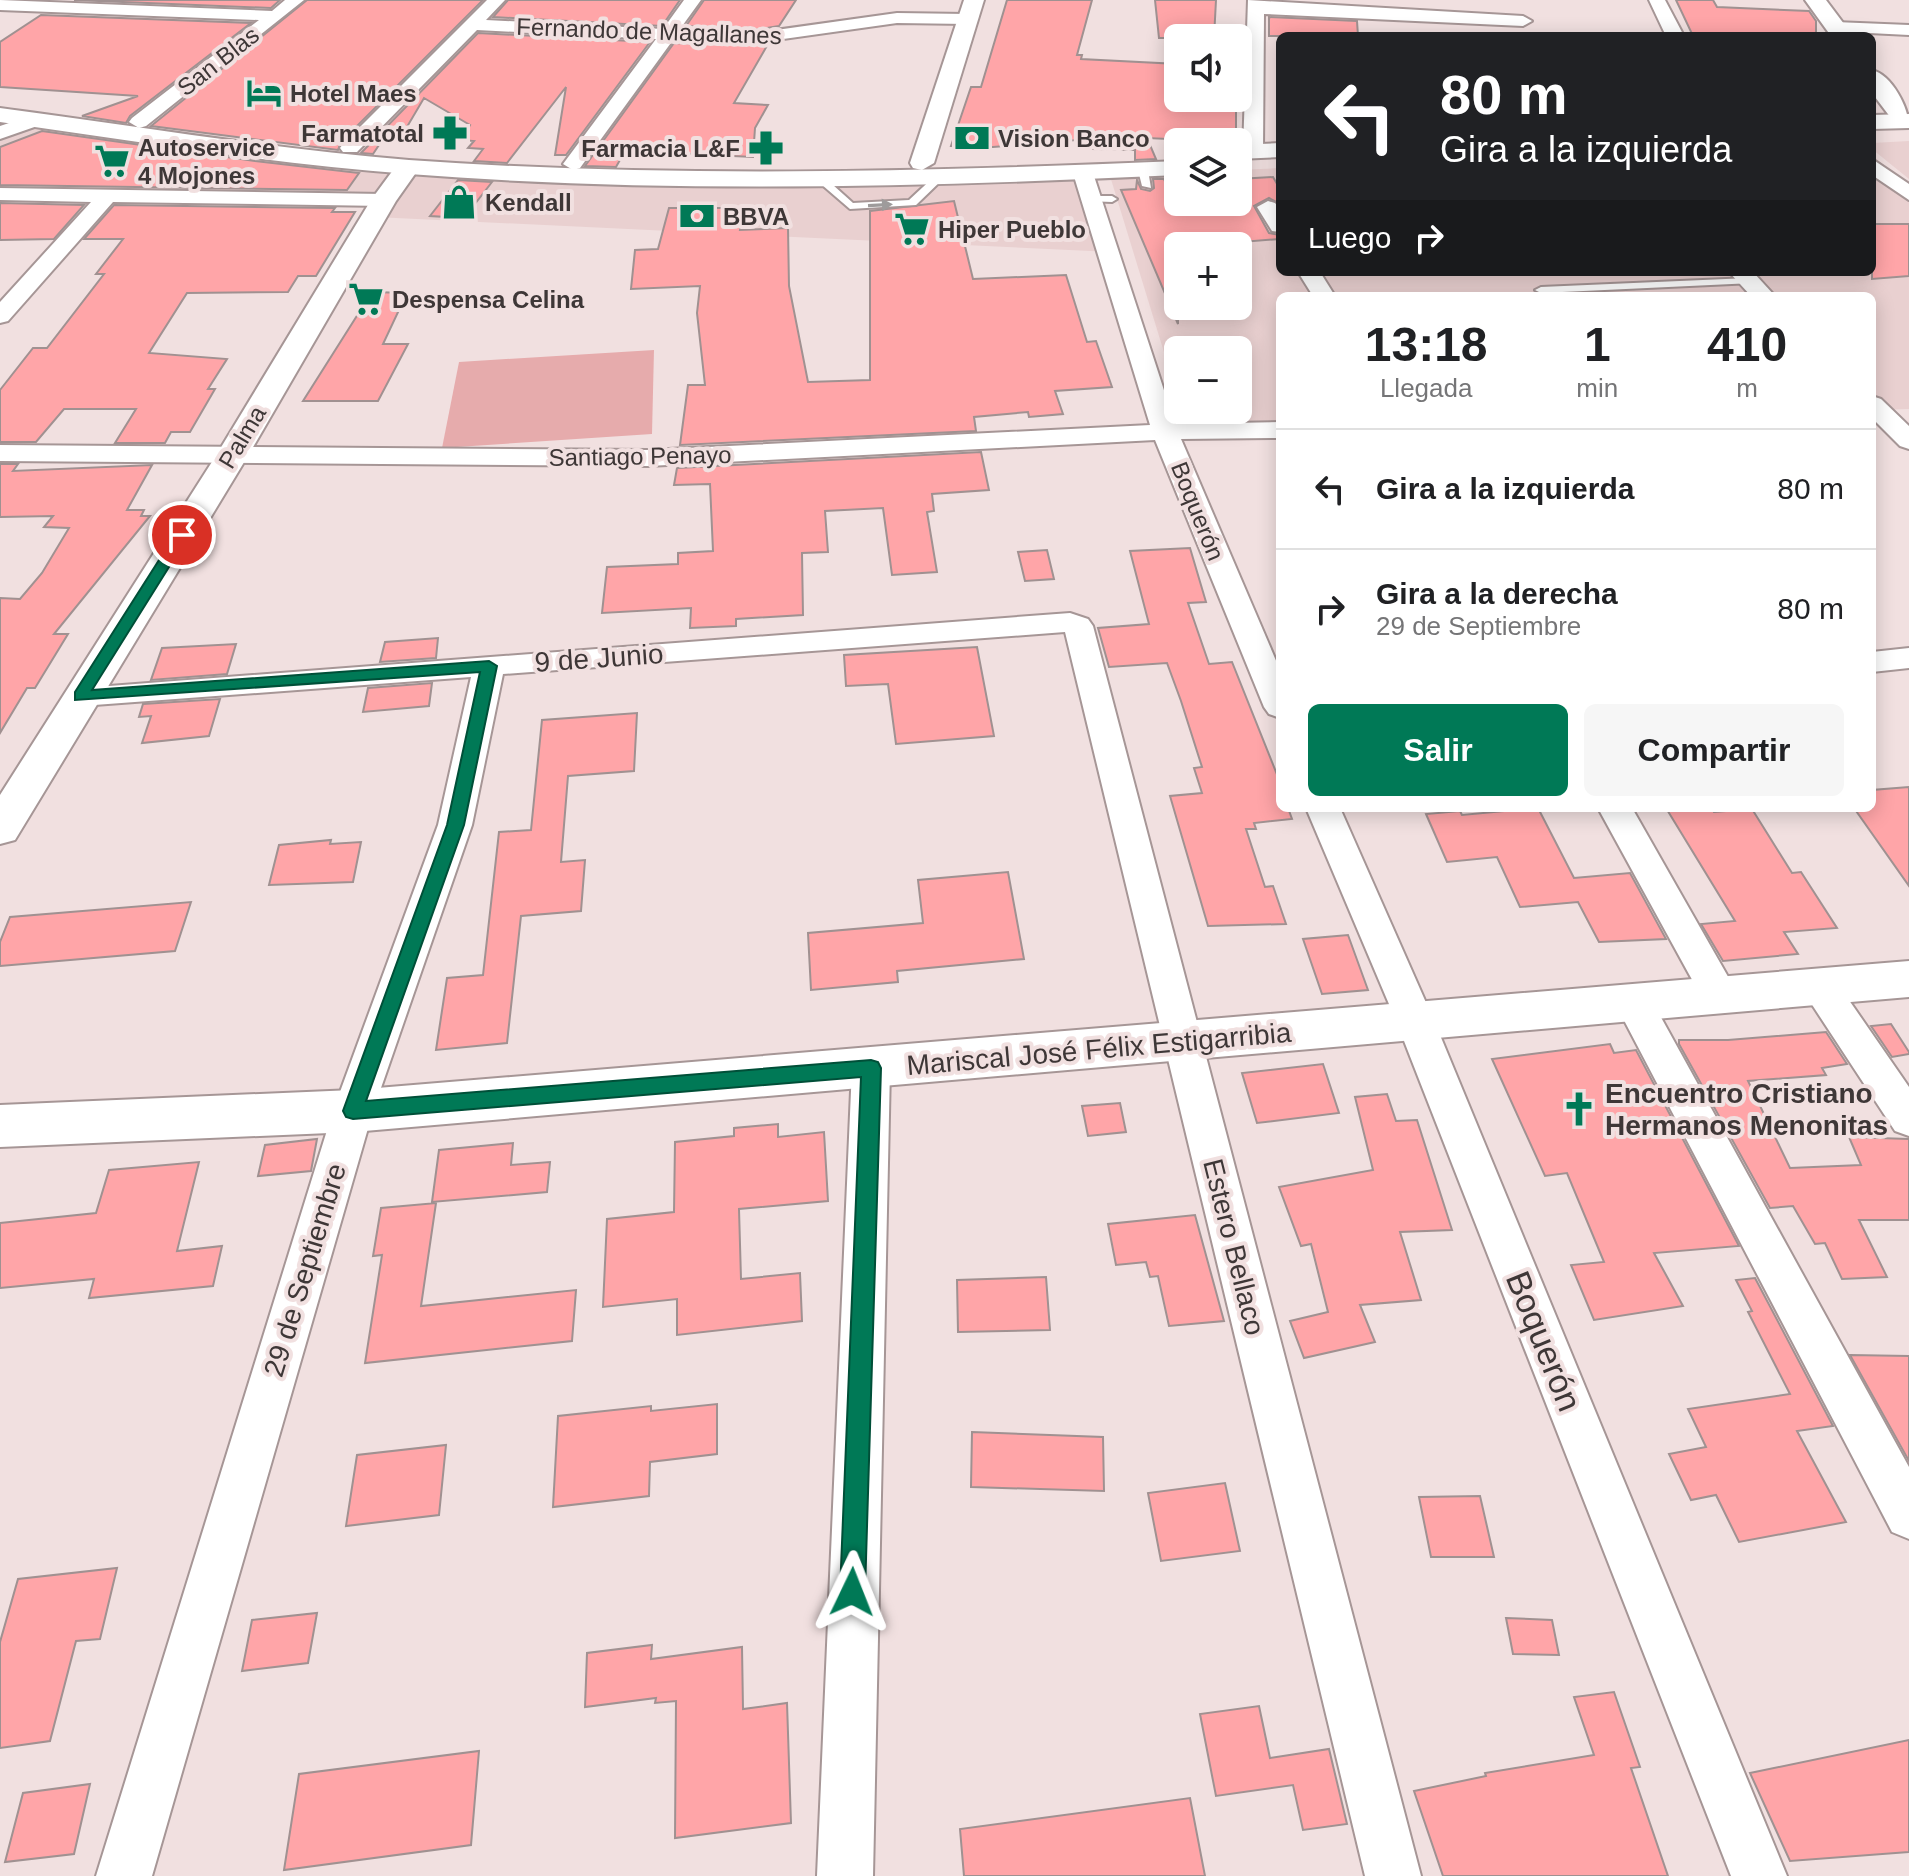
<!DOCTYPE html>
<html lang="es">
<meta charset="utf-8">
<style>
:root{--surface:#fff;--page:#f6f6f6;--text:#202124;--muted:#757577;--line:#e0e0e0;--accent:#007956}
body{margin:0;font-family:Helvetica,sans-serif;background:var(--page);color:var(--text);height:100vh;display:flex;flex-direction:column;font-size:30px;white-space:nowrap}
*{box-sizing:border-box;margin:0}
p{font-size:26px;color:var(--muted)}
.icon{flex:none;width:44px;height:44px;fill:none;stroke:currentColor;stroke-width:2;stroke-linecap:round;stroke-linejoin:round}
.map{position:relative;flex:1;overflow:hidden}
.details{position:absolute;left:1276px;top:292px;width:600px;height:520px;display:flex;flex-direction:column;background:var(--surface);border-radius:12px;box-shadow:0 4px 20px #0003}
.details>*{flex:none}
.guide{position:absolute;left:1276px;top:32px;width:600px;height:244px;border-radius:12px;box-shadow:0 4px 20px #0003;background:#202124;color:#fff;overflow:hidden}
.controls{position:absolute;left:1164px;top:24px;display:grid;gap:16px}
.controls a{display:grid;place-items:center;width:88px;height:88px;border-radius:12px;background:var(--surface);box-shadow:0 4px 20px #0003;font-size:40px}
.pin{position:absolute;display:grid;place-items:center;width:68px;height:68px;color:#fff;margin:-34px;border:4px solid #fff;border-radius:50%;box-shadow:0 2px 8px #0007}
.me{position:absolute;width:88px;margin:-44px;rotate:2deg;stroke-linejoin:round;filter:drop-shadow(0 0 6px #0008)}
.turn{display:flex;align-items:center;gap:28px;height:168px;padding:0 32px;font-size:36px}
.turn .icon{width:104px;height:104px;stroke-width:2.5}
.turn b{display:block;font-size:56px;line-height:68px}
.then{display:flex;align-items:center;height:76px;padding:0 32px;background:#0003;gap:16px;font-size:30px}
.eta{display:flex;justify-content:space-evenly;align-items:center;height:136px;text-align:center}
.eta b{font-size:48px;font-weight:700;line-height:56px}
.action{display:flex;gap:16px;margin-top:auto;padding:16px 32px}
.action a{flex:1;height:92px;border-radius:12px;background:var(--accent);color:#fff;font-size:32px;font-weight:700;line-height:92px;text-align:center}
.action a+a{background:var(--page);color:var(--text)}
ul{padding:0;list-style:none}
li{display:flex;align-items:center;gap:24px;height:120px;padding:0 32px;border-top:2px solid var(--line)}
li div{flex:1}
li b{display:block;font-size:30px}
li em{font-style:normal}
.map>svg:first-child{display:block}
</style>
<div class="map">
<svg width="1909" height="1876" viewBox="0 0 1909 1876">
<rect width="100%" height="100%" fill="#f1e0e0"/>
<path fill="#e9d0d0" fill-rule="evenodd" d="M32 124 423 174 1074 178 1112 252 375 217 383 201 0 194V136Z
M1909 141V179L1872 149V143Z
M1872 155 1909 187V409L1872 410V296H1280V436L1191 440 1182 410H1238V350H1178V398L1110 176 1178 173V202H1238V170L1280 168V272H1872ZM1178 246H1238V306H1178Z"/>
<path fill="#e6abac" d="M654 350 652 434 442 448 459 362Z"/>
<path fill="#ffa5a8" stroke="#a09191" stroke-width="2" d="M74 0H280L271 8Z
M307 0H483L341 142 338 150 151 126Z
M508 0H680L662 26 493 17Z
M704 0H796L779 26 754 30 686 26Z
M1007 0H1092L1077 55H1082L1081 59 1178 64V98L1236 100V142L1147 138 1156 159 1135 160V150L1093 149 1089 139 993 147 951 146 971 87H981Z
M1155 0H1216L1214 38H1159Z
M1676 0H1713L1717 7 1809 11 1816 21V36H1693Z
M41 15 251 23 130 116 126 123 82 116 138 96 0 87V42Z
M1269 17 1357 21 1358 36H1269Z
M478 33 650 42 566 155H555L566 87 507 163 474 161 483 149 468 148 474 141 461 140 470 125 424 98 401 137 385 136 373 154 361 153Z
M674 43 768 44 734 103 768 105 755 128 753 157 625 151 616 167 585 166Z
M42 131 255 161 359 173 347 190 0 185V147Z
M1273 177 1280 189V204L1269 198 1254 206 1269 233 1280 235V239L1228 243 1230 246H1178V324L1121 190 1136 189 1137 180 1141 189 1150 191 1154 188 1153 179H1164L1179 213 1238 209V179Z
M458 180 492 182 464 218 430 216Z
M954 201 973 279 1066 275 1087 342 1096 341 1112 387 1055 391 1063 414 1029 417 1028 412 974 417 976 431 680 445 688 385H705L697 313 700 286 631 289 635 250 658 249 669 208H744L740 230 788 228 789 286 808 382 870 380V211Z
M0 203 84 205 54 239 0 240Z
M114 205 335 208 332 212H355L316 276H298L288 292 187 293 149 353 227 359 208 389H215L190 432H171L165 443H115L136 409H64L36 442H0V390L33 348H47L104 274H96L123 239H84Z
M1872 224H1909V276L1872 279Z
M372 292 407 293 383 344H408L378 401H303Z
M981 452 989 490 932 494 934 511 927 512 937 572 892 575 883 508 825 511 828 552 802 553 803 615 736 619V626L690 628 691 608 602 613 607 567 678 564V553L713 551 710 484 674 485 677 468Z
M0 464H18L13 471 152 465 127 510H144L141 516H150L54 634H68L35 688H27L0 733V598L20 599 42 573 69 528 44 527 53 516 0 517Z
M1190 548 1206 602 1188 603 1209 664 1232 662 1280 782V808H1288L1292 819 1254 823 1256 829H1246L1265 887 1273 886 1286 924 1208 926 1170 796 1202 793 1194 768 1202 767 1181 701 1167 663 1109 667 1098 628 1149 624 1130 551Z
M1047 550 1054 579 1025 581 1018 552Z
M438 638 436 658 380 662 385 642Z
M236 644 227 674 151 680 162 648Z
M977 647 994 736 896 744 888 684 846 686 844 655Z
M432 683 429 706 363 712 368 688Z
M220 699 209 736 142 743 151 716 139 717 143 704Z
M637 713 634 771 568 776 561 862 585 860 581 911 521 916 507 1043 436 1050 447 978 483 975 499 832 531 830 542 720Z
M1909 787V886L1854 808H1872V790Z
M1538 808 1574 878 1630 873 1666 939 1599 942 1578 902 1520 907 1497 857 1447 862 1426 814 1460 811 1462 815Z
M1666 808H1712L1714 812 1752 809 1792 873 1801 872 1837 928 1784 932 1798 954 1723 961 1701 924 1735 921Z
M331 840 330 844 361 842 353 882 269 885 279 845Z
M1008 872 1024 959 897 971 898 982 811 990 808 933 923 923 918 880Z
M191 902 175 951 0 966V942L10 917Z
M1348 935 1368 990 1322 994 1303 939Z
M1891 1024 1909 1052V1054L1892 1057 1871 1026Z
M1826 1032 1847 1064 1822 1068 1826 1075 1748 1081 1790 1168 1861 1165 1849 1137 1909 1139V1220H1859L1887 1277 1842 1279 1825 1243 1815 1244 1793 1206 1770 1208 1679 1044V1040H1728Z
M1610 1044 1614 1053 1636 1050 1739 1246 1654 1253 1683 1306 1594 1320 1571 1265 1604 1262 1567 1173 1545 1176 1492 1059Z
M1323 1064 1339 1113 1257 1123 1242 1073Z
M1387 1094 1396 1121 1417 1120 1452 1230 1400 1232 1421 1300 1360 1305 1375 1342 1304 1358 1290 1321 1328 1312 1311 1244 1301 1246 1279 1187 1373 1170 1355 1097Z
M1120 1103 1126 1132 1088 1136 1082 1106Z
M778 1124V1137L824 1132 828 1201 739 1209 741 1279 800 1273 802 1321 677 1335V1299L603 1307 607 1219 674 1212 675 1142 734 1136V1128Z
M317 1139 311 1171 258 1176 265 1145Z
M513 1143 511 1165 550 1162 547 1192 432 1202 439 1150Z
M199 1162 177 1251 222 1246 213 1286 89 1298 94 1279 0 1288V1223L96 1213 109 1170Z
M436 1203 421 1306 576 1290 572 1341 365 1363 382 1255 373 1256 381 1208Z
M1195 1215 1224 1321 1169 1326 1158 1276 1150 1277 1146 1262 1116 1265 1108 1224Z
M1046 1277 1050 1330 958 1332 957 1280Z
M1755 1278 1833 1426 1797 1431 1846 1522 1739 1542 1716 1495 1691 1500 1669 1454 1706 1447 1688 1409 1790 1394 1748 1312 1752 1311 1736 1280Z
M1850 1355 1909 1356V1461Z
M717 1404V1454L650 1462 649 1496 553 1507 558 1416 651 1406V1411Z
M972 1432 1103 1437 1104 1491 971 1487Z
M446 1445 439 1515 346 1526 357 1455Z
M1225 1483 1240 1551 1161 1561 1148 1493Z
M1480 1496 1494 1557H1431L1419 1497Z
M117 1568 100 1639 76 1641 50 1741 0 1748V1642L18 1579Z
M317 1613 308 1663 242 1671 252 1620Z
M1506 1618 1552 1620 1559 1655 1513 1654Z
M652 1645 651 1659 742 1647 743 1709 787 1703 791 1823 675 1838 676 1701 655 1703 656 1698 585 1707 587 1653Z
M1614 1692 1640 1767 1631 1768 1668 1876H1443L1414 1791 1486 1776 1485 1773 1594 1755 1574 1697Z
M1259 1706 1270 1758 1329 1749 1347 1824 1303 1830 1293 1785 1216 1796 1200 1714Z
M1909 1740V1852L1790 1861 1750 1773Z
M479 1751 471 1845 284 1870 299 1774Z
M90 1784 74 1854 5 1862 23 1793Z
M1190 1798 1205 1876H964L960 1829Z"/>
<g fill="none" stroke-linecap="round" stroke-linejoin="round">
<g stroke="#a69696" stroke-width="4">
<path id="service" d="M1143 167 1148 170 1151 188 1142 186 1138 170Z
M937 174 946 176 916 205 850 209 814 178 823 176 853 203 909 200Z
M1091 196H1112L1117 199 1112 202 1087 201V197Z
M1749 278 1755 281 1753 283 1541 293 1535 290 1541 287Z"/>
</g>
<g stroke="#a69696" stroke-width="4">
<path id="minor" d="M0 0 272 11 285 0H304L146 126 139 128 129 122 132 118 259 20 0 10Z
M487 0H505L486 20 663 29 684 0H701L680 29 754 33 897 13 967 14 976 19 967 24 897 23 754 43 673 40 580 168 573 170 563 164 656 39 477 30 357 152H343L340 148 343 144Z
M1248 0 1523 16 1532 21 1523 26 1264 14 1263 151 1253 157 1243 151Z
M1649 0H1665L1684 36H1666Z
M1835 22 1909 25V35L1829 31V23Z
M36 114 46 120 43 124 0 139V126Z
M1872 159 1909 184V200L1872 175Z
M1083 167 1093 173 1175 424 1280 422V438L1181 439 1280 670V718L1269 714 1264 707 1155 440 648 466 0 461V445L648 450 1150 425 1073 173Z
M0 188 384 194 394 200 384 206 113 202 8 321 0 323V302L91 202 0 200Z
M1268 201 1275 203 1280 209V232L1272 231 1257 207Z
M1298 272H1320L1335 296H1313Z
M1729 272H1753L1775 296H1751Z
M1872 396 1881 399 1909 426V449L1900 446 1872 418Z
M1070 613 1088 619 1093 626 1421 1876H1365L1065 632 503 674 472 825 373 1111 152 1876H96L333 1111 438 825 471 677 81 706 70 703 65 696 70 689Z
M1909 648V668L1872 672V652Z
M1306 808H1340L1435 1023 1787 1876H1731L1397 1023Z
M1598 808H1632L1739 996 1733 1007 1720 1011 1707 1007Z
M1820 972 1833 977 1909 1087V1136L1895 1131 1807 997 1802 987 1807 977Z
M1634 988 1647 992 1909 1467V1539L1892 1532 1615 1003 1621 992Z
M871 1052 885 1057 890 1068 873 1876H817L852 1068 857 1057Z"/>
</g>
<g stroke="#a69696" stroke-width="4">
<path id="tertiary" d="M1805 0H1826L1853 36H1831Z
M1872 70C1892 75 1909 108 1909 127L1897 126 1872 93Z
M408 160 420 167 396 201 249 454 15 840 0 844V795L217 454 371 200 399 162Z
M1909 961V997L353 1132 0 1147V1105L353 1090Z"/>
</g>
<g stroke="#a69696" stroke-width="4">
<path id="secondary" d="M964 0H984L934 163 922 170 913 168 910 163Z"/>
</g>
<g stroke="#a69696" stroke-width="4">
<path id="trunk" d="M0 108C136 126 272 149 409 160 665 178 922 172 1178 161V175C922 187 665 194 409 174 272 164 136 141 0 122Z
M1909 114V128L1872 129V115Z
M1280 143V157L1238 159V145Z"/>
</g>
<use href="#service" fill="#fff" fill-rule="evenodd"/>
<use href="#minor" fill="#fff" fill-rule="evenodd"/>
<use href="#tertiary" fill="#fff" fill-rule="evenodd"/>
<use href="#secondary" fill="#fff" fill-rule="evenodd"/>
<use href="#trunk" fill="#fff" fill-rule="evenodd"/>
</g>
<defs><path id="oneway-solid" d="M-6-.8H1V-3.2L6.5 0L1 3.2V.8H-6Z" transform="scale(2)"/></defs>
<use fill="#9e9b9b" href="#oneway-solid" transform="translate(880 205) rotate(-3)"/>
<path fill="#007956" stroke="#004f38" stroke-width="2" d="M182 530 189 535 92 690 489 661 497 666 464 825 366 1101 871 1060 878 1062 881 1068 865 1592 861 1600 852 1604 843 1600 840 1592 861 1077 353 1119 346 1117 343 1111 447 825 480 672 75 700V692L175 535Z"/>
<defs>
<g id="hotel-bare" transform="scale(2.76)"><path d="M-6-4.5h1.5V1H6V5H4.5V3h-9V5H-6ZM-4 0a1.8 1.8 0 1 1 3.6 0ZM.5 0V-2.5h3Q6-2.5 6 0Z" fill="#007956" stroke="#f1e0e0" stroke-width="2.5" paint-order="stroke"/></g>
<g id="pharmacy-bare" transform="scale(2.76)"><path d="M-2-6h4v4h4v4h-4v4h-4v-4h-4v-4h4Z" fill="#007956" stroke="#f1e0e0" stroke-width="2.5" paint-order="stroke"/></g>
<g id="bank-bare" transform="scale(2.76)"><path d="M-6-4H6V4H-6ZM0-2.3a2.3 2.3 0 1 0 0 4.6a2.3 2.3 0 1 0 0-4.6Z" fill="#007956" stroke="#f1e0e0" stroke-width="2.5" paint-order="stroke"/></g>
<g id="supermarket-bare" transform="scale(2.76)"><path d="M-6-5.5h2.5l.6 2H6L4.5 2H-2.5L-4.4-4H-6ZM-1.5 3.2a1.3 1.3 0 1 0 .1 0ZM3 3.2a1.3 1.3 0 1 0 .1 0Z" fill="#007956" stroke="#f1e0e0" stroke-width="2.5" paint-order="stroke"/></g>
<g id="shop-bare" transform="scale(2.76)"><path d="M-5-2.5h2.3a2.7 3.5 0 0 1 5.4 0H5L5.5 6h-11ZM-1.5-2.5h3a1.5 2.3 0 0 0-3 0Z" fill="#007956" stroke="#f1e0e0" stroke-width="2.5" paint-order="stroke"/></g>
<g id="church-bare" transform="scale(2.76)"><path d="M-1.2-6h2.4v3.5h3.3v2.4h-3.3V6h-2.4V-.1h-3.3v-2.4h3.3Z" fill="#007956" stroke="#f1e0e0" stroke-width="2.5" paint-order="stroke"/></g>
</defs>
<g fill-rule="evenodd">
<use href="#hotel-bare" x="264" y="93"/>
<use href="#pharmacy-bare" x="450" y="133"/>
<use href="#bank-bare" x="972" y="138"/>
<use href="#pharmacy-bare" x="766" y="148"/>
<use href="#supermarket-bare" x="112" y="161"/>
<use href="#shop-bare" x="459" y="202"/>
<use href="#bank-bare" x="697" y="216"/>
<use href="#supermarket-bare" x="912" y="229"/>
<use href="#supermarket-bare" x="366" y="299"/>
<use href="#church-bare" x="1579" y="1109"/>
</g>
<g text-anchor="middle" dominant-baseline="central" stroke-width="8" stroke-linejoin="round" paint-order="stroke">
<g font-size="24" fill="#3e3737" stroke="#f1e0e0">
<text transform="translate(649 31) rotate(2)">Fernando de Magallanes</text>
<text transform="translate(218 61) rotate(-38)">San Blas</text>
<text transform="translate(242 437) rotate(-59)">Palma</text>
<text transform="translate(640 456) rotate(-1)">Santiago Penayo</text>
<text transform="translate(1198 511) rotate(68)">Boquerón</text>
</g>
<g font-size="24" font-weight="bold" fill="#3e3737" stroke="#f1e0e0" text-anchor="start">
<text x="290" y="93">Hotel Maes</text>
<text x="424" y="133" text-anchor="end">Farmatotal</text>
<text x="998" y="138">Vision Banco</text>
<text x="138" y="147">Autoservice<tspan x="138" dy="28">4 Mojones</tspan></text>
<text x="740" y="148" text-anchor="end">Farmacia L&amp;F</text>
<text x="485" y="202">Kendall</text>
<text x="723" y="216">BBVA</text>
<text x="938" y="229">Hiper Pueblo</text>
<text x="392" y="299">Despensa Celina</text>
</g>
<g font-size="28" fill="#3e3737" stroke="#f1e0e0">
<text transform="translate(599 658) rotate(-4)">9 de Junio</text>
<text transform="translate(1099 1049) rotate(-5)">Mariscal José Félix Estigarribia</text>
<text transform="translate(1234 1247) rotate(76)">Estero Bellaco</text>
<text transform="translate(305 1270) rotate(-73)">29 de Septiembre</text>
</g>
<g font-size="28" font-weight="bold" fill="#3e3737" stroke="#f1e0e0" text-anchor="start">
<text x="1605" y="1093">Encuentro Cristiano<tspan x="1605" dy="32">Hermanos Menonitas</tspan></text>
</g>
<g font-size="34" fill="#3e3737" stroke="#f1e0e0">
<text transform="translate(1544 1341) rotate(68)">Boquerón</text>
</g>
</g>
</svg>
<div class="controls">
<a><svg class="icon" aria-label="sound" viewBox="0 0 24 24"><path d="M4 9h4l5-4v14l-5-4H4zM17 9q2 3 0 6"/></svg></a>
<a><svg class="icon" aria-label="layers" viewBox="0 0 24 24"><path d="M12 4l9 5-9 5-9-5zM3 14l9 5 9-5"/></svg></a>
<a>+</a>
<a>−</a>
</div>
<div class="pin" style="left:182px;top:535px;background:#d93025"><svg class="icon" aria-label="arrive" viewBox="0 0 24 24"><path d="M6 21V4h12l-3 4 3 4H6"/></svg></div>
<svg class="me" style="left:852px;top:1592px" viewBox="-20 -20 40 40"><path d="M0-17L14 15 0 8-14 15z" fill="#007956" stroke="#fff" stroke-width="4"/></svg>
<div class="guide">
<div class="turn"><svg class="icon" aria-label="left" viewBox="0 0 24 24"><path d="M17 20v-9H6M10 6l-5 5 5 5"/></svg><div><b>80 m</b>Gira a la izquierda</div></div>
<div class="then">Luego<svg class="icon" aria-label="right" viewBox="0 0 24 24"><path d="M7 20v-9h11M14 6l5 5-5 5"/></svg></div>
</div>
<section class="details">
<div class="eta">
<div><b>13:18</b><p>Llegada</p></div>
<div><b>1</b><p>min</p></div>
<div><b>410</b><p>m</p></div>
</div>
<ul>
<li><svg class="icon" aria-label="left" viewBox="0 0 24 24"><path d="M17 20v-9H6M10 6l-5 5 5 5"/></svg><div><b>Gira a la izquierda</b></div><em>80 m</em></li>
<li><svg class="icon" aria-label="right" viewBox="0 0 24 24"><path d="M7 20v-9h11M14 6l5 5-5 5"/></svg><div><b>Gira a la derecha</b><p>29 de Septiembre</p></div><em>80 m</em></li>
</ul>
<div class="action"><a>Salir</a><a>Compartir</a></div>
</section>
</div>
